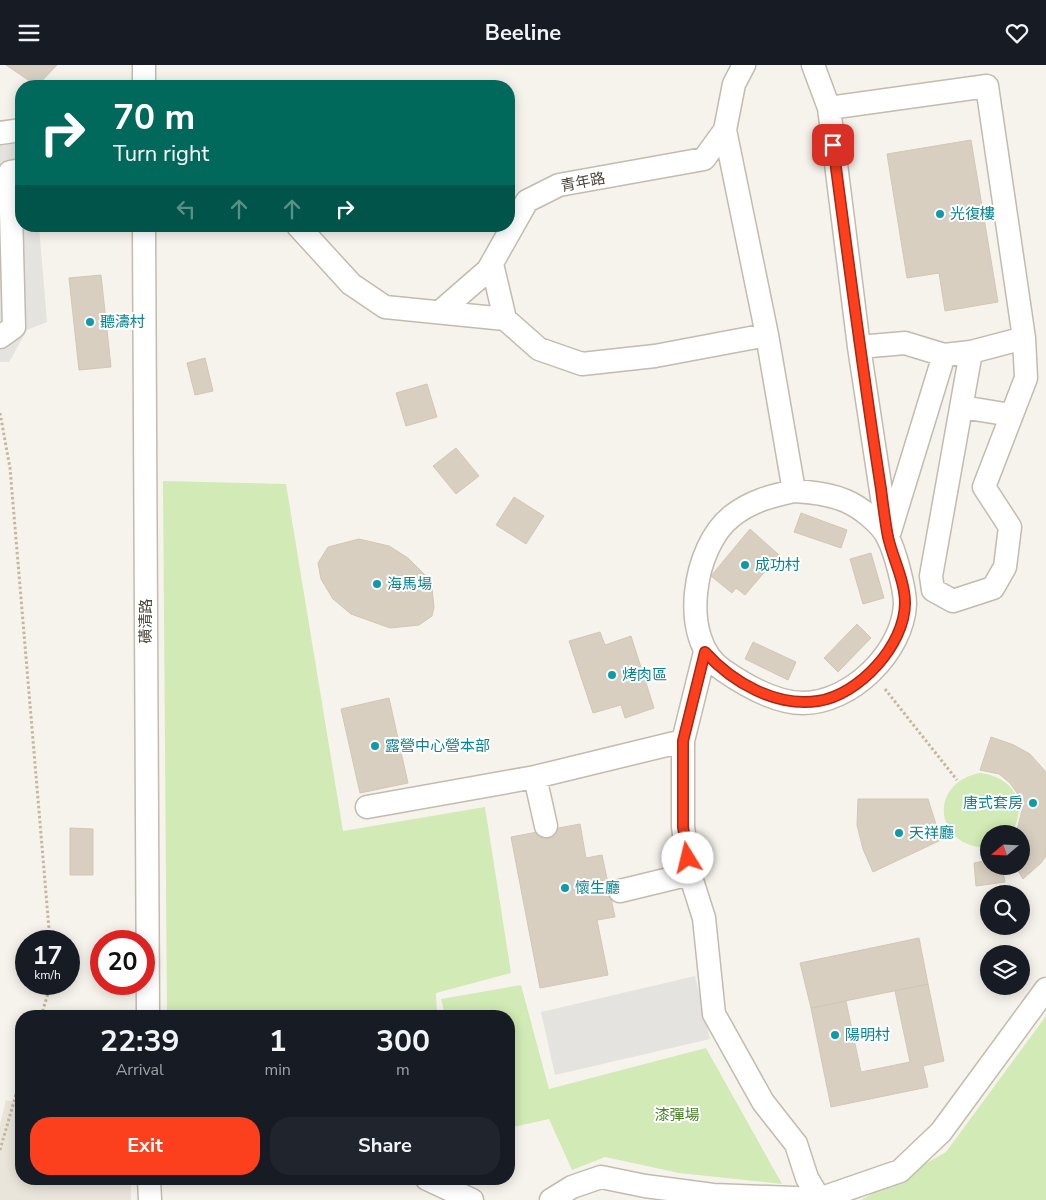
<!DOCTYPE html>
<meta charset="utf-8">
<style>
:root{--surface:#171b24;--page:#20242c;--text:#f1f3f6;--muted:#9ea1a6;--accent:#fc3f1d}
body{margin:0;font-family:"Nunito Sans","Noto Sans TC",sans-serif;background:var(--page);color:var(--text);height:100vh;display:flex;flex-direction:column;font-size:19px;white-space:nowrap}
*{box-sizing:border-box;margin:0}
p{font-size:16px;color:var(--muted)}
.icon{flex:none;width:28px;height:28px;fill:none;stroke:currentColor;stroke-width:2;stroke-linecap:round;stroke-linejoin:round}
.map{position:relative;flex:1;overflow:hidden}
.side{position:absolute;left:15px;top:945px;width:500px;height:175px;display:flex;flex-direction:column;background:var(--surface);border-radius:20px;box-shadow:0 2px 12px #0003}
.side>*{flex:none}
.banner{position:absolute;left:15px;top:15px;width:500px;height:152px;border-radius:20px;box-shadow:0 2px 12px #0003;background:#00695c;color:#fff;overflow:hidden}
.needle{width:32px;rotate:251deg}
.fabs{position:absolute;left:980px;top:760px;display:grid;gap:10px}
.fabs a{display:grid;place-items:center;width:50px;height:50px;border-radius:50%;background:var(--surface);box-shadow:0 2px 12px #0003;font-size:25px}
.speed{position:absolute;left:15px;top:865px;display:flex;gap:10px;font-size:25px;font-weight:700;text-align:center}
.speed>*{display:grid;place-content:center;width:65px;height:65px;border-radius:50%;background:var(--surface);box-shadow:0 2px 12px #0003;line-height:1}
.speed small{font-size:12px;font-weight:400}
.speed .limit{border:8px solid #d22;background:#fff;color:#111}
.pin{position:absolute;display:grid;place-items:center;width:42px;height:42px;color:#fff;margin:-21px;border-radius:10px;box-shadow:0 2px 8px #0006}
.me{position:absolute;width:55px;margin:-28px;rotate:351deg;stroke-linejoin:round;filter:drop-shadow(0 0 4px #0008)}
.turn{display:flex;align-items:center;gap:18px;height:105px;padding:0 15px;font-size:22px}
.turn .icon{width:65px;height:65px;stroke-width:2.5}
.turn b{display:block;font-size:35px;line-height:42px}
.lanes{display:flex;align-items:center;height:48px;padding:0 15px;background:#0003;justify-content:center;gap:25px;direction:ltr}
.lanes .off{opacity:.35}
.eta{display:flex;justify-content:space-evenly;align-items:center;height:85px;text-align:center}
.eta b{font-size:30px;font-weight:700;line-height:35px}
.button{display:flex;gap:10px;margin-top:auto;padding:10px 15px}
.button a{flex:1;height:58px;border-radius:20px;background:var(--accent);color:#fff;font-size:20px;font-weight:700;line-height:58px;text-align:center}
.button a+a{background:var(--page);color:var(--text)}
header{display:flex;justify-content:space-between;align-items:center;height:65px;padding:0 15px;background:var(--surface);font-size:22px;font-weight:700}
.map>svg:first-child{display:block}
</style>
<header><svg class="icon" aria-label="menu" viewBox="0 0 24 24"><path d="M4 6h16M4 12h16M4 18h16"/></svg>Beeline<svg class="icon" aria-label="heart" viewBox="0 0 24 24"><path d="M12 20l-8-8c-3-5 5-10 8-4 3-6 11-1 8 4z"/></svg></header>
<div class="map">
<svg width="1046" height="1135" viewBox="0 0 1046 1135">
<rect width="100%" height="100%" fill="#f6f3ec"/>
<path fill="#eae5da" d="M6 1035 21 1040V1114H131V1135H0V1059Z"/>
<path fill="#d2eab5" d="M163 416 286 419 343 766 485 742 511 908 436 928 437 951H167Z
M980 708C1014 712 1029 739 1011 769H989V783C934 783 927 718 980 708Z
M521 920 549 1024 706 983 782 1119 679 1108 605 1092 572 1105 549 1054 509 1063V951H445L441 934Z
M1046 951V1135H861L946 1087Z"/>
<path fill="#e5e3e0" d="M21 77V161H39L47 257 27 265 9 297H0V80Z
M695 911 710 974 555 1010 541 947Z"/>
<path fill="#d8cfc1" stroke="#d3c7b4" d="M6 0H57L37 21Z
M285 19 321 20V21H285Z
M971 75 998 237 945 246 939 208 907 213 887 89Z
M101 210 111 302 79 305 69 213Z
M205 293 213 326 195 330 187 298Z
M427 319 437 352 406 361 396 328Z
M456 383 479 411 456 429 433 401Z
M514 432 544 451 526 479 496 460Z
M801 448 847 465 841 483 794 467Z
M750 464 779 490 745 530 736 523 732 528 711 511Z
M359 474 389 481 408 493 426 511 432 524 434 542 432 551 419 560 390 563 351 549 333 534 321 514 318 498 328 482Z
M871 488 884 533 863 539 850 494Z
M857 559 871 573 838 607 824 593Z
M600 567 605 580 631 571 654 643 625 653 621 640 593 648 569 576Z
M753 577 796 597 788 615 745 594Z
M389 633 408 718 360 728 341 644Z
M991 672 1014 680 1030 689 1046 707V791L1041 798 1023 814 1015 801H1021V769H1016L1022 745 1019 731 1010 718 999 709 980 705Z
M858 734H928L941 775 873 807 863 784 857 760Z
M580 759 586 793 602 790 615 852 597 855 608 910 540 923 511 772Z
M70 763 93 764V810H70Z
M989 795V801H1002L1005 817 976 821 974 798Z
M919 873 928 919 811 943 800 898Z
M928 919 944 996 923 1001 928 1022 831 1042 811 943 846 936 861 1007 910 997 895 926Z"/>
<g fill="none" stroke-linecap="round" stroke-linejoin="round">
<g stroke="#c2bbae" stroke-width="25">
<path id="minor" d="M144 0V21
M813 0 829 43 859 282 888 472
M829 43 987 21 1024 273 971 287 944 290 905 278 859 282
M725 65 767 270 794 426
M0 68 21 65
M144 161 148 951
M298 161 351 219 385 242 505 254 539 284 582 299 655 291 767 270
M492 199 505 254
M441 246 488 205 527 136 559 120 704 94 725 65 734 19 744 0
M0 272 14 262 10 107 21 105
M971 287 931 511 933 525 953 536 993 523 1005 502 1010 462 984 422 1026 313 1024 273
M962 342 1011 350
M794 426C812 427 830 429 846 436 860 442 882 459 888 473 895 486 905 524 905 539 903 587 851 638 803 638 775 638 746 621 723 605 678 575 693 481 732 451 751 436 771 431 794 426Z
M890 466 944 290
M705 587 683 676V762L690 809 704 853 714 949 763 1037 796 1079 807 1113 820 1135
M535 712 546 761
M367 742 535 712 683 676
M620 826 690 809
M149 1114 150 1135
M427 1114 472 1135
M551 1135 572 1122 601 1112 645 1121 713 1130 819 1134 900 1106 941 1067 1046 924"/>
</g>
<path stroke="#c4b79f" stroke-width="3" stroke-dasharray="2.5 2.5" stroke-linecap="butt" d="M0 348 10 403 50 876
M885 624 957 715
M41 951 51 919
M0 1085 21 1012"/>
<use href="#minor" stroke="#fff" stroke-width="22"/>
</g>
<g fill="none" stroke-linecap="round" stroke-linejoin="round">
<g stroke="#a42913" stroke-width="12">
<path id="route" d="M688 793 683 762V676L705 587C733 618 776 642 818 636 859 630 905 580 905 538 905 516 893 494 888 472 885 456 883 440 881 424 863 309 848 194 833 80"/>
</g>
<use href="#route" stroke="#fc3f1d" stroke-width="9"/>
</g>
<g fill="#0f9aa8" stroke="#fff" stroke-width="2">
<circle cx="940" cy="149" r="5"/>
<circle cx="90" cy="257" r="5"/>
<circle cx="745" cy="500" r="5"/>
<circle cx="377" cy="519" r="5"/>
<circle cx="612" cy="610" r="5"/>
<circle cx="375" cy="681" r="5"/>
<circle cx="1033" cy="738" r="5"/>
<circle cx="899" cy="768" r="5"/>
<circle cx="565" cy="823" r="5"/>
<circle cx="835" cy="970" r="5"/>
</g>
<g text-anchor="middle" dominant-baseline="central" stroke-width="4" stroke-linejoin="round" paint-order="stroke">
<g font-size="15" fill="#4b4439" stroke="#fff">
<text transform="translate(583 117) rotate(-11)">青年路</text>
<text transform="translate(146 556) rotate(-90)">磺清路</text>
</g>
<g font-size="15" fill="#0d838f" stroke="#fff" text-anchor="start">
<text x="950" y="149">光復樓</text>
<text x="100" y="257">聽濤村</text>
<text x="755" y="500">成功村</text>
<text x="387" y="519">海馬場</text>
<text x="622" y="610">烤肉區</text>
<text x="385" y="681">露營中心營本部</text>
<text x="1023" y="738" text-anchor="end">唐式套房</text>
<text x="909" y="768">天祥廳</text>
<text x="575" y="823">懷生廳</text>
<text x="845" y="970">陽明村</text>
</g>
<g font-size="15" fill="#4a7f2a" stroke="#fff">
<text x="677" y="1050">漆彈場</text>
</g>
</g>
</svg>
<div class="fabs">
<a><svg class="needle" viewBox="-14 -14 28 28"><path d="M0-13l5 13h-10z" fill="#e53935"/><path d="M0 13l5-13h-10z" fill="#9ea1a6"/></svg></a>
<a><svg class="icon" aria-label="search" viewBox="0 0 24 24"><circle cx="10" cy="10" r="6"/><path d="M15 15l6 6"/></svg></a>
<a><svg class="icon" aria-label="layers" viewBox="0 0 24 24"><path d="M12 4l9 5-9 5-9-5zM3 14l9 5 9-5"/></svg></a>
</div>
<div class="speed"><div>17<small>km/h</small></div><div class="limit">20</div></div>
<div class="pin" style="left:833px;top:80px;background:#d93025"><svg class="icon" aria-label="arrive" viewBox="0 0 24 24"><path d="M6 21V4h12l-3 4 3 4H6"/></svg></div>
<svg class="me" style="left:688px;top:793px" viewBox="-20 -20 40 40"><circle r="19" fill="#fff"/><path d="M0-13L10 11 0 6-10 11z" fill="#fc3f1d"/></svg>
<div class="banner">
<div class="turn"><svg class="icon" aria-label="right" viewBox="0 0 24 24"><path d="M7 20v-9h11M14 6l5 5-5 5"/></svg><div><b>70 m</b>Turn right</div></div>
<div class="lanes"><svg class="icon off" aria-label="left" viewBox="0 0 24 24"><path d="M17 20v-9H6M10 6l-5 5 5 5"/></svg><svg class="icon off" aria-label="ahead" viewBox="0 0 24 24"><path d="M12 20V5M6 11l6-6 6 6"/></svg><svg class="icon off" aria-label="ahead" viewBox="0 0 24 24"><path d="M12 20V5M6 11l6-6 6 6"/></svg><svg class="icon" aria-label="right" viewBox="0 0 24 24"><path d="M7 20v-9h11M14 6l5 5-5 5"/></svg></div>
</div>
<section class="side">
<div class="eta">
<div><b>22:39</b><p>Arrival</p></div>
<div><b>1</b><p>min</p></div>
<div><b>300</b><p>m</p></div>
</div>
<div class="button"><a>Exit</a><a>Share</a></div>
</section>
</div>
